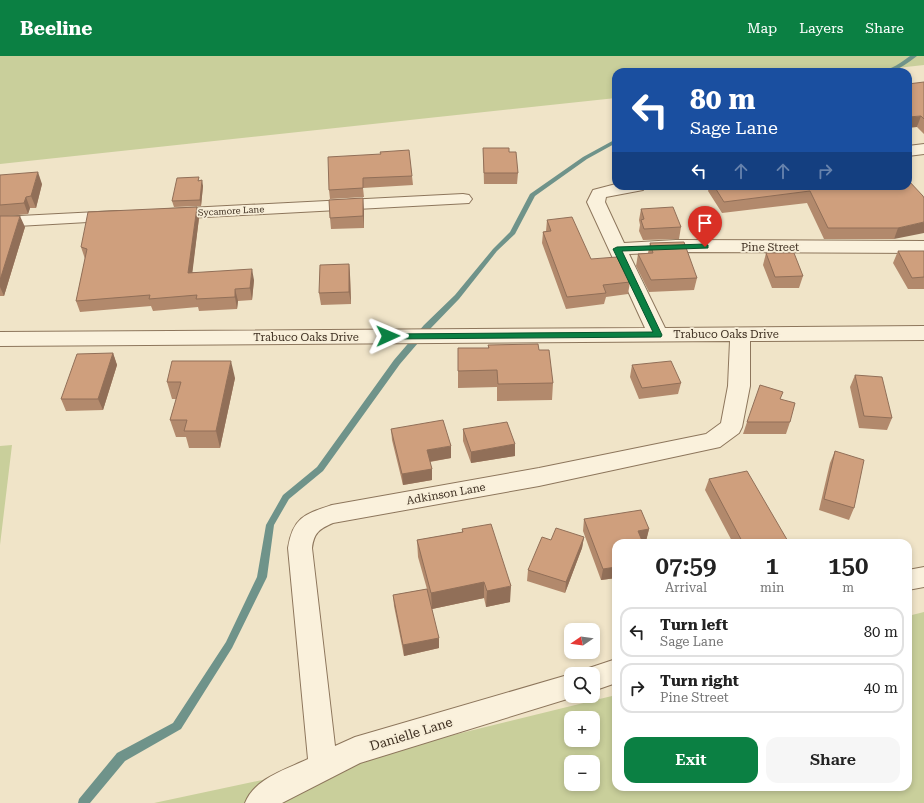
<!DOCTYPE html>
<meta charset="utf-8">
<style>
:root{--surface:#fff;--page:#f6f6f6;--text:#222;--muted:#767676;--line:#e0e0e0;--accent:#0b8043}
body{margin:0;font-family:"Roboto Serif",serif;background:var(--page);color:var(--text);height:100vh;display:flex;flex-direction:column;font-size:15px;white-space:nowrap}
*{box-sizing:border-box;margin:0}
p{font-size:13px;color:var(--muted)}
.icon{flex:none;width:22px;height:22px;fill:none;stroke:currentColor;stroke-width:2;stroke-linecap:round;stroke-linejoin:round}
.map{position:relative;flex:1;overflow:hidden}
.sheet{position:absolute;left:612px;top:483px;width:300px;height:252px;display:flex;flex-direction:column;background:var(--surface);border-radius:12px;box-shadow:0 2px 6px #0003}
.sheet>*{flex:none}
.hud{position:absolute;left:612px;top:12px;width:300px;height:122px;border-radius:12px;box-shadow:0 2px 6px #0003;background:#1a4fa0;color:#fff;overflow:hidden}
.needle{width:26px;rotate:257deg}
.tools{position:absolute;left:564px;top:567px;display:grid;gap:8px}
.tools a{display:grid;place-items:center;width:36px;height:36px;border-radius:8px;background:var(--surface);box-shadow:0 2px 6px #0003;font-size:20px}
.pin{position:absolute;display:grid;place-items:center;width:34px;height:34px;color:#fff;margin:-41px -17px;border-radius:50% 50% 50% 0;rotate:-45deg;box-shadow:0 0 4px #0007}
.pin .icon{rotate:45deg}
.me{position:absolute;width:44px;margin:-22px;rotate:89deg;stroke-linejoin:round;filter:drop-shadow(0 0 3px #0008)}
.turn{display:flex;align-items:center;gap:14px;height:84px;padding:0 12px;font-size:18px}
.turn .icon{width:52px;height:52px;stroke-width:2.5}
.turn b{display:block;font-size:28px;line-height:34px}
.lanes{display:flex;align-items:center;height:38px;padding:0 12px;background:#0003;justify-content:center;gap:20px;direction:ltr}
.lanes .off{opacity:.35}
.eta{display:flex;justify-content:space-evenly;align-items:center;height:68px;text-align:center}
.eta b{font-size:24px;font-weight:600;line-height:28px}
.cta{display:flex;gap:8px;margin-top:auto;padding:8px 12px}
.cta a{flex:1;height:46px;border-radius:12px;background:var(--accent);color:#fff;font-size:16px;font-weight:600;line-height:46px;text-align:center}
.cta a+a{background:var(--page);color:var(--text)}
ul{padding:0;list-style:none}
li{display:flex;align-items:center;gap:12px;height:50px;margin:0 8px 6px;padding:0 4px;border:2px solid var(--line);border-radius:12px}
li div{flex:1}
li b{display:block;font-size:15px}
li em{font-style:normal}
header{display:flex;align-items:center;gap:24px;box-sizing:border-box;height:56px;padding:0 20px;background:var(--accent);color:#fff}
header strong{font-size:19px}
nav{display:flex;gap:22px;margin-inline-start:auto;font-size:14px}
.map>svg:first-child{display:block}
</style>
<header>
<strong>Beeline</strong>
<nav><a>Map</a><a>Layers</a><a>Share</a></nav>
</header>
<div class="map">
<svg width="924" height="747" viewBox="0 0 924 747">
<rect width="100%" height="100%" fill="#f0e4c8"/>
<path fill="#c9cf9b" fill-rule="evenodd" d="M0 0H924V9L861 16H616V42L0 108Z
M12 389 0 489V390Z
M924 556V747H154L323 711 616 639V731H908V560ZM571 662H593V684H571ZM571 706H593V728H571Z"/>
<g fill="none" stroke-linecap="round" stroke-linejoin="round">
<path fill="#6f938a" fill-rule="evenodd" d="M910 0H917C908 7 900 13 889 16H847L850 14C863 13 879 17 891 12 898 9 904 4 910 0Z
M616 83V87L587 103 535 140 515 178 497 195 459 243 430 273 400 308 323 415 289 443 274 469 267 521 232 592 181 673 125 705 90 747H78L79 743 117 697 173 667 226 586 257 521 266 469 283 439 317 411 394 304 424 269 455 239 493 193 510 176 530 138 583 101Z"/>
<g stroke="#8d765c" stroke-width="2">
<path id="minor" d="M924 88V98L908 100V90Z
M616 128V130H645L643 134 606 141 605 146 624 187 676 184 924 185V197L676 196 629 198 665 272 924 270V284L750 285V330L742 371 739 377 720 391 539 430 333 467C319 473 314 477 312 492L335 690 355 681 571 618V640H577L360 707 282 747H245C255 722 285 714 308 703L288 492C293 461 305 458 332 449L539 412 706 378 721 367 728 330 730 285 0 290V276L645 272 587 146 593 134Z
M463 138 469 139 472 143 469 147 169 163 163 162 160 158 163 154 169 153Z
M117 155 123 156 126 160 123 164 0 171V161Z
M924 511V531L908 534V514Z
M616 603V627L593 635V618H582L583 614Z"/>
</g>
<use href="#minor" fill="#faf1dc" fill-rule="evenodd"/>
</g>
<path fill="#b2896c" d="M924 26V78L917 71Z
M483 92 509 96 518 117 517 128H484Z
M381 98 412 120 413 129 363 132 364 141 330 143 329 134Z
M0 119 42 128 36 152H30L28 158 8 160 25 171 4 240H0Z
M200 125 203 130 201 150 174 151 172 145Z
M707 130H908L923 140 894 183H824L807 147 722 157 708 135 709 132Z
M197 151 199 162 192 216 254 224 252 244 238 245 237 253 199 255 198 251 153 255 151 250 80 256 76 245 85 203 81 191Z
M641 153 681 171 679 183 643 184 639 175 640 169 639 164Z
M364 154V172L331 173 330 162Z
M547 164 591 203 630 226 628 238 606 241 604 248 566 253 542 187 543 176 546 175Z
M650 187 697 222 694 234 649 236 636 210 638 198 648 197Z
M898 195H924V233H908L893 207Z
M766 197 803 220 799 232H772L763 209Z
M349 208 350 219 351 248 321 249 319 237Z
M488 289 539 294 553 327 552 344 497 345V331L458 332V292H488Z
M113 297 117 309 103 354 66 355 61 343Z
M632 309 681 327 678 338 639 343 630 321Z
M855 319 892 362 887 374 859 372 850 331Z
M235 322 220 392H189L186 381H176L170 364 176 343H172L167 326Z
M780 343 790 366 786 378H743L747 366Z
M391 373 451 402 430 406 432 413V424L403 429 392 384Z
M463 373 515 388V400L471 407 463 385Z
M835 395 854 452 849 464 819 454 830 407Z
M709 423 789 487H733L705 434Z
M584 463 649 473 646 485 616 487V522L601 524 583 475Z
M462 473 510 546 486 551 484 542 432 553 439 592 404 600 394 550 393 539 427 533 418 501 417 484 462 476Z
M584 481 582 492 565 537 527 525 528 514 551 484Z"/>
<path fill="#916f58" d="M921 60 917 71 908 72V61Z
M38 116 42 128 36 152 31 140Z
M202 124 203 130 201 150 200 144Z
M26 141 30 152 28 158 24 147Z
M363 142 364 154V172L363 160Z
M197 151 199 162 191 228 188 217Z
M20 160 25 171 4 240 0 231V224Z
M924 166V177L894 183 898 172Z
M349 208 350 219 351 248 349 236Z
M252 213 254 224 252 244 250 232Z
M235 233 238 245 237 253 235 241Z
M113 297 117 309 103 354 98 343Z
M231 305 235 322 220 392 216 375Z
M515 388V400L471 407V396Z
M451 390V402L427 406V394Z
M432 413V424L403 429 402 418Z
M649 473 646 485 636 487 638 475Z
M584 481 582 492 565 537 566 526Z
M616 511V522L601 524 603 513Z
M484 526V542L432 553 431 537Z
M511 530 510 546 486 551 487 535Z
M439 582V592L404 600 403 589Z"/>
<path fill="#cf9f7d" stroke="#916f58" d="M924 26V63L921 60 908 61V28Z
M483 92H509V96H516L518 117H484Z
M409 94 412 120 363 122V132L329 134 328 101 381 98 380 96Z
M38 116 31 140 26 141 24 147 0 149V119Z
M199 121 198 125 202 124 200 144 172 145 177 122Z
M908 124 923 140 924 142V166L898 172H828L810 135 724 146 714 130H908Z
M363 142V160L330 162 329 144Z
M197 151 188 217 252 213 250 232 235 233V241L196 243 197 239 149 243 150 239 76 245 87 193 81 191 88 156Z
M673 151 681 171 644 173 641 164 644 163 641 153Z
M0 160H20L0 224Z
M572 161 591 203 617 201 630 226 603 229 606 237 567 241 543 176 551 175 547 164Z
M684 186 697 222 651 224 638 198 653 197 650 187Z
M898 195H924V221L912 222Z
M766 197H794L803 220 775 221Z
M349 208V236L319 237 320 209Z
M538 288 539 294H549L553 327 498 328 497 314 458 315V292H489L488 289Z
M113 297 98 343H61L77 298Z
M172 305H231L216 375H184L187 364H170L181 326H167Z
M671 305 681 327 642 332 632 309Z
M855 319 882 321 892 362 864 360Z
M760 329 783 336 780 343 795 347 790 366H747Z
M443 364 451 390 427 394 432 413 402 418 391 373Z
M507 366 515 388 471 396 463 373Z
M835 395 864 404 854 452 824 443Z
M747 415 789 487H743L709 423Z
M641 454 649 473 638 475 643 487H616V511L603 513 584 463Z
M491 468 511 530 487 535 484 526 431 537 417 484 463 476 462 473Z
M556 472 584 481 566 526 528 514 542 481 551 484Z
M427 533 439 582 403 589 393 539Z"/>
<path fill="#0b8043" stroke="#07532c" d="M705 188 708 189V192L622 195 662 279 661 281 388 283 384 280 388 278 653 276 613 193 617 191Z"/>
<g text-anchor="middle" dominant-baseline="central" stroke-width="3.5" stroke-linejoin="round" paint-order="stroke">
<g font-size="9" fill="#3d2e20" stroke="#f7eed8">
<text transform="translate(231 155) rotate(-3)">Sycamore Lane</text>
</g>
<g font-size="11" fill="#3d2e20" stroke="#f7eed8">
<text x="770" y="191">Pine Street</text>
<text x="726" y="278">Trabuco Oaks Drive</text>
<text x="306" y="281">Trabuco Oaks Drive</text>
<text transform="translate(446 438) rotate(-10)">Adkinson Lane</text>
</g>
<g font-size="13" fill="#3d2e20" stroke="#f7eed8">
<text transform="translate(411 678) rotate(-17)">Danielle Lane</text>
</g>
</g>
</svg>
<div class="tools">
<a><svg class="needle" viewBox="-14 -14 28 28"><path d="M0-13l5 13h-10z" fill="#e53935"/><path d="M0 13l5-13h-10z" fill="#767676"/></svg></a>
<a><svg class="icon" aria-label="search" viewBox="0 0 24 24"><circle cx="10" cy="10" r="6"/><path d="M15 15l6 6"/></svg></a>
<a>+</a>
<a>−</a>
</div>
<div class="pin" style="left:705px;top:191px;background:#d93025"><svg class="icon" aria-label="arrive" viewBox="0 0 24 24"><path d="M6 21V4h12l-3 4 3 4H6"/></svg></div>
<svg class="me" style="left:388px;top:280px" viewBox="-20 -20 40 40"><path d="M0-17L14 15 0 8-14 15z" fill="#0b8043" stroke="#fff" stroke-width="4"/></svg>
<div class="hud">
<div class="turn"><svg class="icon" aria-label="left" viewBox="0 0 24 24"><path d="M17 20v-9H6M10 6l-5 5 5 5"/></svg><div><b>80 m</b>Sage Lane</div></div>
<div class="lanes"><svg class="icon" aria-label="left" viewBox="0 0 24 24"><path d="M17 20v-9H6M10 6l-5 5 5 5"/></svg><svg class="icon off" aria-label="ahead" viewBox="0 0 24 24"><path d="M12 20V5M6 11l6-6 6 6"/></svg><svg class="icon off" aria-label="ahead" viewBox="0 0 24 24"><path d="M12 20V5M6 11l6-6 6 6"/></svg><svg class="icon off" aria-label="right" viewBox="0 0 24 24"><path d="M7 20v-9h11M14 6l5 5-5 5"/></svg></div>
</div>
<section class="sheet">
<div class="eta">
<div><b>07:59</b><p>Arrival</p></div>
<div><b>1</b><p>min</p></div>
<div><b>150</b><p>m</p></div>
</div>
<ul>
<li><svg class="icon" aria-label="left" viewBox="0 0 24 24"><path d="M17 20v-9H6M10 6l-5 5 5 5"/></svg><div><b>Turn left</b><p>Sage Lane</p></div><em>80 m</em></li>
<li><svg class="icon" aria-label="right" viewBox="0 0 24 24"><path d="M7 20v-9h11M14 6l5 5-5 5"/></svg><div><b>Turn right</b><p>Pine Street</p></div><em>40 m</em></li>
</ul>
<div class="cta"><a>Exit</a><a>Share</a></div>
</section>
</div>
